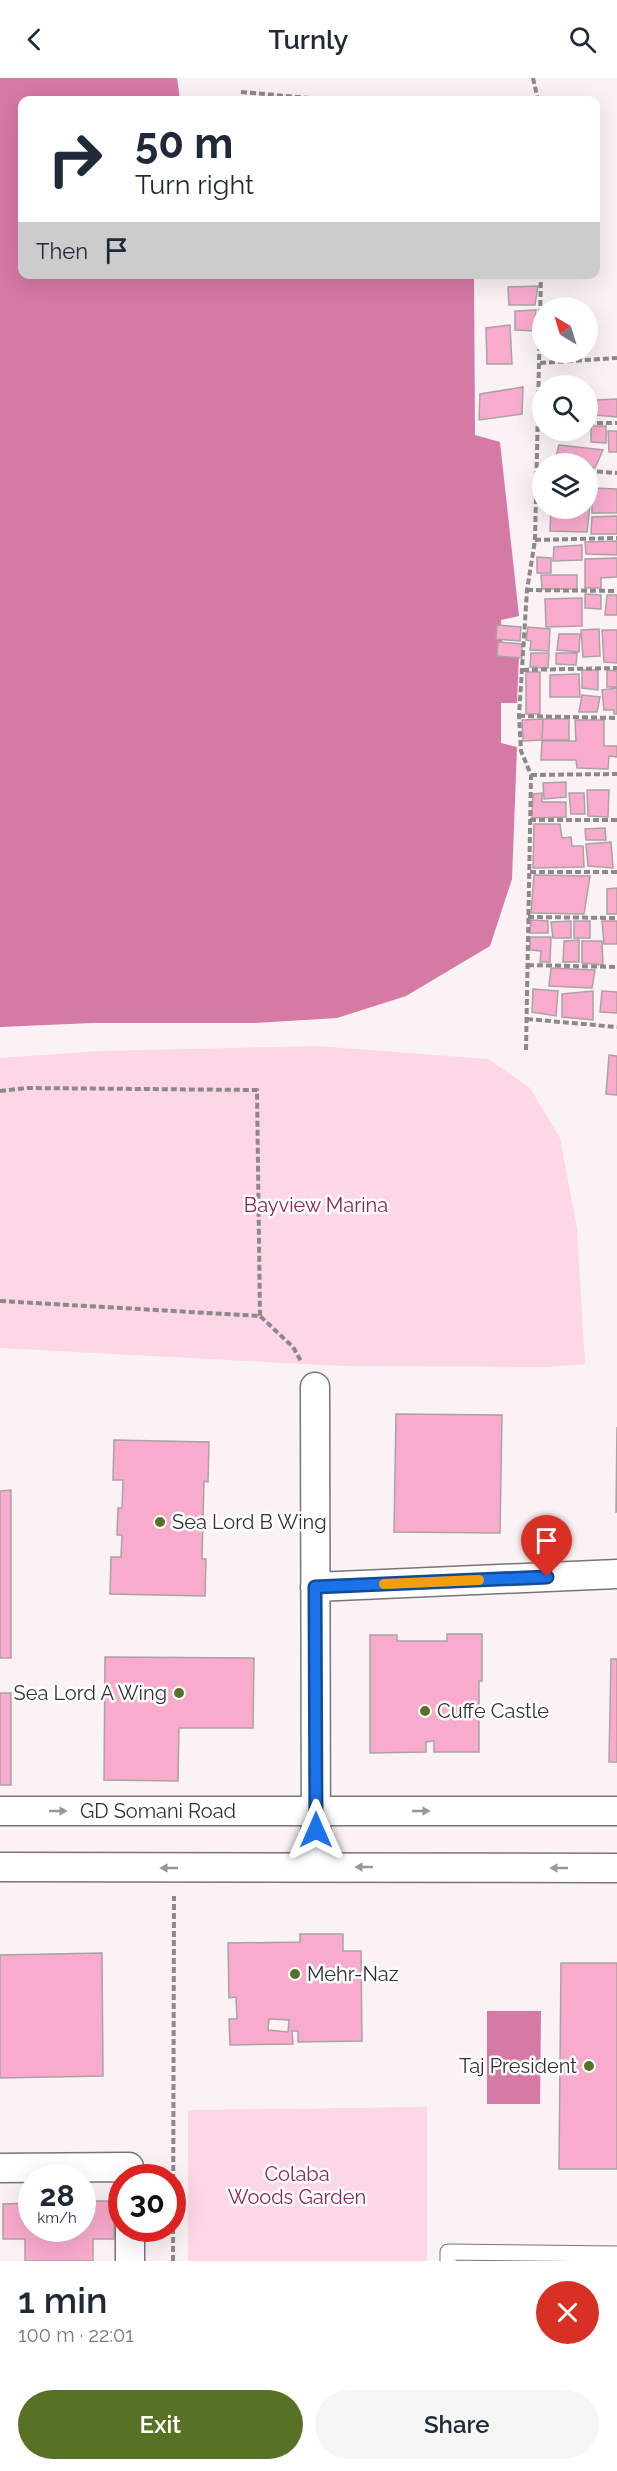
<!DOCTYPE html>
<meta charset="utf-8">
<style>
:root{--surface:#fff;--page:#f6f6f7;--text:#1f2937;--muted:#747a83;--accent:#587225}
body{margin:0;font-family:Raleway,sans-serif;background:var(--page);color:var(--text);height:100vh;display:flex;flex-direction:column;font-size:22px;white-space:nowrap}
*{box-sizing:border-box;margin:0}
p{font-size:20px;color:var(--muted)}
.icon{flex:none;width:33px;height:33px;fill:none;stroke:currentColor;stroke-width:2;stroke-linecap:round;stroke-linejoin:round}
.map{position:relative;height:2183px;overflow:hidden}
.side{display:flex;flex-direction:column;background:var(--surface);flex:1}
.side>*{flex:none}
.banner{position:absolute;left:18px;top:18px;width:582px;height:183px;border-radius:12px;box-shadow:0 6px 24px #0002;background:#fff;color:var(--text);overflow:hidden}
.needle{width:39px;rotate:322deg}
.tools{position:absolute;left:532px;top:219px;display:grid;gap:12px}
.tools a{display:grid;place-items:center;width:66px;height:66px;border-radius:50%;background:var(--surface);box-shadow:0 6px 24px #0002;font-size:30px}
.speed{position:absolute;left:18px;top:2086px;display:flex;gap:12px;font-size:30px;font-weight:700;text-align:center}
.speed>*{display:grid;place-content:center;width:78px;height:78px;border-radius:50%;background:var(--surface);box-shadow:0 6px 24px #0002;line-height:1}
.speed small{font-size:15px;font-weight:400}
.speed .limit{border:9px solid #d22;background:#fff;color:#111}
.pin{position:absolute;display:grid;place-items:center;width:51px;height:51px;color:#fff;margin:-62px -26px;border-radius:50% 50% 50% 0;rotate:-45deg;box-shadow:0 0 6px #0007}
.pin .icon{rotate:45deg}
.me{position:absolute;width:66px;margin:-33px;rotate:0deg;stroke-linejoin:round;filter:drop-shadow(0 0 4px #0008)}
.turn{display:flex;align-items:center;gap:21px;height:126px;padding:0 18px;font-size:27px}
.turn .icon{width:78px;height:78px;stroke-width:2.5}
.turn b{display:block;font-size:42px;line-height:51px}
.then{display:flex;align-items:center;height:57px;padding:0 18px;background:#0003;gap:12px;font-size:22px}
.round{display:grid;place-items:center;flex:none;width:63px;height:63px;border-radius:32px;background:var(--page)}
.head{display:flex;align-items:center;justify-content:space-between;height:102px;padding:0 18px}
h1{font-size:36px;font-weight:600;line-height:45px}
.action{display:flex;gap:12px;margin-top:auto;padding:12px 18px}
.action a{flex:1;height:69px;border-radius:36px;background:var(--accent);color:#fff;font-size:24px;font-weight:600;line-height:69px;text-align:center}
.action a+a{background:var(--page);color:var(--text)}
header{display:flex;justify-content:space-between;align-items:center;height:78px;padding:0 18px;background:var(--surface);font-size:27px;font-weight:600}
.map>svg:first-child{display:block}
</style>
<header><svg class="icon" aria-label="back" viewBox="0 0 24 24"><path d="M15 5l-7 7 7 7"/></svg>Turnly<svg class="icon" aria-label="search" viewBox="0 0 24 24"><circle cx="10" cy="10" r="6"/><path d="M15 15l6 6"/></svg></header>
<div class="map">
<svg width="617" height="2183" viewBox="0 0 617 2183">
<rect width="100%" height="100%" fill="#faf2f5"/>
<path fill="#fed7e7" d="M316 968 488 981 530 1010 560 1060 577 1150 585 1286 546 1289 342 1288 0 1270V980L101 973Z
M427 2029V2183H188V2032Z"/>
<path fill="#d579a5" d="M0 0H177L180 22H22V196L474 197 475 357 500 364 519 538 501 542 503 576 519 577 517 625H501V665L517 669 512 801 490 868 406 918 337 940 255 945H92L0 949Z
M487 1933H541L540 2026H487Z"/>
<path fill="#f9abce" stroke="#aaa2a5" stroke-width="1.5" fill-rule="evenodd" d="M538 208 535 227H509L508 209Z
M536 232 535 253 515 252V233Z
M510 247 512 286H487L486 250Z
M523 309 522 336 479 342 480 316Z
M617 321V339L596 337V322Z
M591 348H606V365L591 364Z
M608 353H617V374H609Z
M559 367 603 372 595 390 588 389V386H554Z
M592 410 617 411V435H592Z
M588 427H590L587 454 550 453 551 430H588Z
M617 438V456H591L592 439Z
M617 463V477L586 476 585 464Z
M582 467V482L553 483 554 469Z
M537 479 551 480V495H537Z
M617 480V499L601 500V510H585V481Z
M541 497H577V511H542Z
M585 516 601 517V531L585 530Z
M607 517H617V537H605Z
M582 520V548L546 549 545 521Z
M497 547 521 549 520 563 496 561Z
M528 549 550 551 549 573 530 572 531 563 526 562Z
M599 551 600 578 583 579 581 552Z
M602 552H617V585L604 584Z
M559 556H580L579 574 557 572Z
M498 564 522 566V580L497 578Z
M531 575H549L548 590 530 589Z
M556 575H577L576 587 556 586Z
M582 592H598V612L582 610Z
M607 592 617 593V609H607Z
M526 594H540V636H526Z
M579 596 580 619H550V597Z
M617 610V636H614V632H604L602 612Z
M582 617 600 619 597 634H579Z
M543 641H569V662H542Z
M543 641 542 662 523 663 522 642Z
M575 642H604V668H617V679L609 678 608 691 577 690 576 682H541L542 663H576Z
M566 704V719L544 721 543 705Z
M587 712H609L608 739 588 738Z
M542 715V724H566V739L532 740 533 716Z
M569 715H584L585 736H571Z
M534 746H560L562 760 571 759 572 768H583L584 789 533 790Z
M605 750 606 762H586L585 751Z
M611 764 613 790 588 788 586 766Z
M534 797 590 798 584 836 531 835Z
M617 810V836H607V811Z
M531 842 548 843V855H530Z
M571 843V860H553L551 844Z
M574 843H590V860H574Z
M602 843H617V866H604Z
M530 859H551L550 884H540L541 873 530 872Z
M579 862V884H563L564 863Z
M582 863H602L603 887 582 885Z
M551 890 595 892 592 910 549 908Z
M533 911 558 913 556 938 532 934Z
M593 913V942L562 939V916Z
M602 913 617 914V935L600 934Z
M609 977 617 978V1017L606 1016Z
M396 1336 502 1337 500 1455 394 1454Z
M617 1349V1434H616Z
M114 1362 209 1364 208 1404 204 1403 202 1481H206L205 1518 110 1516 111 1479H121L122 1457H117L118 1430H122L123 1402H113Z
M11 1412V1580H0V1413Z
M447 1556H482V1603H479V1674H434V1663L426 1664V1674L370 1675V1557H397V1563H447Z
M105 1579 254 1580 253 1650H179L178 1703 104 1702Z
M611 1581H617V1684H609Z
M0 1615H11V1707H0Z
M300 1856H343V1873H361L362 1963 298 1964V1953H292L293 1966 230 1967 229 1941H237L236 1919 229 1920 228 1865 300 1864ZM269 1941 289 1942 288 1954 268 1952Z
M102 1875 103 1998 0 2000V1877Z
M561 1885H617V2091H559Z
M82 2123H114V2161H93V2183H25V2161H3V2126L32 2125V2151H82Z"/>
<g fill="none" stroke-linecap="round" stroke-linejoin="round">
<g stroke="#7b7477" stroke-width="17">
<path id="service" d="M448 2183V2174L617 2176"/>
</g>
<g stroke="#7b7477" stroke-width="31">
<path id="minor" d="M315 1309 316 1789
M315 1509 617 1496
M0 1733H617
M0 1789 617 1790
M0 2090 129 2089V2100
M130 2151V2183"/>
</g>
<path stroke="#8e888a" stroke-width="4" stroke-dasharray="6 3" stroke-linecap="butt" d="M533 0 538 22
M241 14 333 22
M540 285 617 280
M588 345H617
M588 393 617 395
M535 462 617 460
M527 512 617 513
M523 592 617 590
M519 638 617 640
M531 697 617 696
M530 742H617
M530 794H617
M528 839 617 840
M528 887 617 889
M527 941 617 949
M526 972 531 697 521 673 519 638 527 512 535 462 541 196
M0 1013 27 1010 257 1012 260 1238
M0 1223 260 1238 293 1269 302 1285
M173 2183 174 1818"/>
<use href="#service" stroke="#fff" stroke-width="15"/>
<use href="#minor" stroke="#fff" stroke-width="28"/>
</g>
<defs><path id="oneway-solid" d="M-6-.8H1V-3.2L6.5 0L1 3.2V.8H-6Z" transform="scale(1.5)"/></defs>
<g fill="#999898">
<use href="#oneway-solid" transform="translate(58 1733)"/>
<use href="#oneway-solid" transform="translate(421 1733)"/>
<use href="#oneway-solid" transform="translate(364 1789) rotate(-180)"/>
<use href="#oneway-solid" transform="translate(169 1790) rotate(-180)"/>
<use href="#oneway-solid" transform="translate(559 1790) rotate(-180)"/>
</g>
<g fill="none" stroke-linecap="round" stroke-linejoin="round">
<g stroke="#114b97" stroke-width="15">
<path id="route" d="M316 1752 315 1509 547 1499"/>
</g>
<use href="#route" stroke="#1a73e8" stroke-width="10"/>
<path stroke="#f59e0b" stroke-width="10" d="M384 1506 479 1502"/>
</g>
<g fill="#587225" stroke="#fff" stroke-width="2">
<circle cx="160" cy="1444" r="6"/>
<circle cx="179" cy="1615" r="6"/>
<circle cx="425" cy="1633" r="6"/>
<circle cx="295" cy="1896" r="6"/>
<circle cx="589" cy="1988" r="6"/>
</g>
<g text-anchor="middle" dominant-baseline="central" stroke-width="5" stroke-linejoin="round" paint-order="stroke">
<g font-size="20" fill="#8d1f5e" stroke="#fff">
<text x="316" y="1127">Bayview Marina</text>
<text x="297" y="2096">Colaba<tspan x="297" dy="23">Woods Garden</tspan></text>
</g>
<g font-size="20" fill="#333031" stroke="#fff" text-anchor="start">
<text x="172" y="1444">Sea Lord B Wing</text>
<text x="167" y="1615" text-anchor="end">Sea Lord A Wing</text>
<text x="437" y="1633">Cuffe Castle</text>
<text x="307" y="1896">Mehr-Naz</text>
<text x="577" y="1988" text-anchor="end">Taj President</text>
</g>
<g font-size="20" fill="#333031" stroke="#fff">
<text x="158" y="1733">GD Somani Road</text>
</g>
</g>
</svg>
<div class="tools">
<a><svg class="needle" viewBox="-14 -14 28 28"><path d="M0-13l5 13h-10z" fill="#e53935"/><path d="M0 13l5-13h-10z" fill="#747a83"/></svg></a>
<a><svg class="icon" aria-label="search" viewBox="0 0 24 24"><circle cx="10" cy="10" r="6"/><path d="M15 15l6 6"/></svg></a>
<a><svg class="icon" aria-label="layers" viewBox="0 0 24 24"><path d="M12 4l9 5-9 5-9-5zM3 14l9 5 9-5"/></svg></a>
</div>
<div class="speed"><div>28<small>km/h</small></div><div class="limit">30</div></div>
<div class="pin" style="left:547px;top:1499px;background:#d93025"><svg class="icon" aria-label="arrive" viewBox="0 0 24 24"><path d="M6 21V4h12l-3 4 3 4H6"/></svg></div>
<svg class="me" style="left:316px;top:1752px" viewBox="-20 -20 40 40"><path d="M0-17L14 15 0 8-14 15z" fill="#1a73e8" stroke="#fff" stroke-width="4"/></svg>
<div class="banner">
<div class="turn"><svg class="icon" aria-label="right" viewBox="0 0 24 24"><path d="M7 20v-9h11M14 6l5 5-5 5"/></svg><div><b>50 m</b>Turn right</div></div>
<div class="then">Then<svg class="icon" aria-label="arrive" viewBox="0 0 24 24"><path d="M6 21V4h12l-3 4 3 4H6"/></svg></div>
</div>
</div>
<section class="side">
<div class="head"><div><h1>1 min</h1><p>100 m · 22:01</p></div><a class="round" style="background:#d93025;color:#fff"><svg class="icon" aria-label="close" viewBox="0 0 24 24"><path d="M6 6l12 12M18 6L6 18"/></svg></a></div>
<div class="action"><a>Exit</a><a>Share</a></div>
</section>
